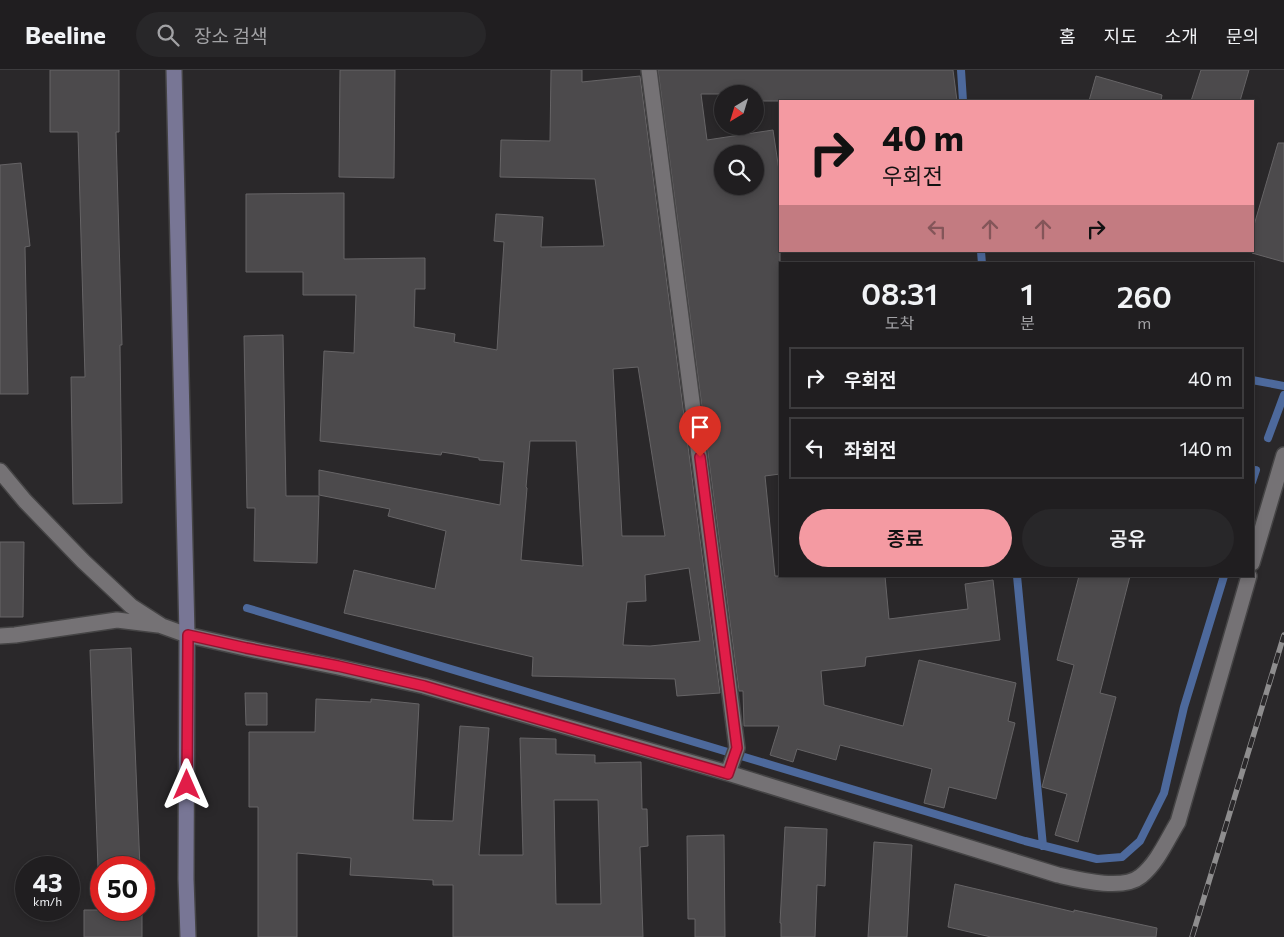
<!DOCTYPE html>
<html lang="ko">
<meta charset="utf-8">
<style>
:root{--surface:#201e20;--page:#282729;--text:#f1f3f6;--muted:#a2a2a5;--line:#3d3c3e;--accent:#f49aa2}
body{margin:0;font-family:Commissioner,"Noto Sans KR",sans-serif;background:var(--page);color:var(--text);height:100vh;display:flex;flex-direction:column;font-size:19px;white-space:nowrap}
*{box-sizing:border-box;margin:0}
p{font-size:16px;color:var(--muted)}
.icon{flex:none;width:28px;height:28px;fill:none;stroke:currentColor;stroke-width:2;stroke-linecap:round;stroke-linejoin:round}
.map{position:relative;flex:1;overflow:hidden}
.side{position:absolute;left:779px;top:192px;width:475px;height:315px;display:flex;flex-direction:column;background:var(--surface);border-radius:0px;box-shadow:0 2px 8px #0003,0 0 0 1px var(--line)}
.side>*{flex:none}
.top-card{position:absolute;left:779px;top:30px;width:475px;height:152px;border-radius:0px;box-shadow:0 2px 8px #0003,0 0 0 1px var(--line);background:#f49aa2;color:#111;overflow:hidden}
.needle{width:32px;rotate:218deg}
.fabs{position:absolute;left:714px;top:15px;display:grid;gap:10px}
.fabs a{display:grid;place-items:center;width:50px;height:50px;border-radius:50%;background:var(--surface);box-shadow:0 2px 8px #0003,0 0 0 1px var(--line);font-size:25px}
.speed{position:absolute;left:15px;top:786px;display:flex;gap:10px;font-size:25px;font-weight:700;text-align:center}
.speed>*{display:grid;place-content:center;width:65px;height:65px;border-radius:50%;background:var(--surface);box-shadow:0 2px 8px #0003,0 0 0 1px var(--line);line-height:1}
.speed small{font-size:12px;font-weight:400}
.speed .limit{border:8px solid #d22;background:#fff;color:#111}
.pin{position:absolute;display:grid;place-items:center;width:42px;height:42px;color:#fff;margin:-51px -21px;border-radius:50% 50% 50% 0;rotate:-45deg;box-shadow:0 0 5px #0007}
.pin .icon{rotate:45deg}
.me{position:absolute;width:55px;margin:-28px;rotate:0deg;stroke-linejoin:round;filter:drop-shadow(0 0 4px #0008)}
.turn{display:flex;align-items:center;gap:18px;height:105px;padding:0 20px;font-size:22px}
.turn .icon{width:65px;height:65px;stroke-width:2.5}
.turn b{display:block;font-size:35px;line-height:42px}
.lanes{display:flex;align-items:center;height:48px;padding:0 20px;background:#0003;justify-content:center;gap:25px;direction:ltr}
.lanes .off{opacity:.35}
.eta{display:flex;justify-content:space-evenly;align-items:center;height:85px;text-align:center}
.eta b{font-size:30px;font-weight:600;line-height:35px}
.button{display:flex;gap:10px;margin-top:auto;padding:10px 20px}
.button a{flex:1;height:58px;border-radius:30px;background:var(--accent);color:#111;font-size:20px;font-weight:600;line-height:58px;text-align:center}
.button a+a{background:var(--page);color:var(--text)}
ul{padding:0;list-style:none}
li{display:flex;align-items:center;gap:15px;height:62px;margin:0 10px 8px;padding:0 10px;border:2px solid var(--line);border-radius:0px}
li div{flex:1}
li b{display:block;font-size:19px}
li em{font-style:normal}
header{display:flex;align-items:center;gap:30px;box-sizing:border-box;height:70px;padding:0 25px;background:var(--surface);border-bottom:1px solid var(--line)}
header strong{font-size:24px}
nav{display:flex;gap:28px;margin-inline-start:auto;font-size:18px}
.search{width:350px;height:45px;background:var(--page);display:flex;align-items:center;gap:12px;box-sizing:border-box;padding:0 18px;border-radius:28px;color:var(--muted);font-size:19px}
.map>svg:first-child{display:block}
</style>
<header>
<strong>Beeline</strong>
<div class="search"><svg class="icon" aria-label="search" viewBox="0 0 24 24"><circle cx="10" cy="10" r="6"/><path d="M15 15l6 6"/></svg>장소 검색</div>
<nav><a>홈</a><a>지도</a><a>소개</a><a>문의</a></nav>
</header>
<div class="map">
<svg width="1284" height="867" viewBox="0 0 1284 867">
<rect width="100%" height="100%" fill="#2a282a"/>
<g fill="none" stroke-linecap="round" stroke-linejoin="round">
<path stroke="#4d699c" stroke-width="8" d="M961 0 963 31
M981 181 982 194
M1252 310 1284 316
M1268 368 1284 325
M1252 412 1256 400
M1017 506 1043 776
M247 538 1025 771 1097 789 1122 787 1140 771 1164 723 1184 637 1224 506"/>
</g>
<path fill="#4c4a4c" stroke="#666466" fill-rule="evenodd" d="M50 0H119V62H116L122 275H120L122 433 73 434 71 307H85L78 62H50Z
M340 0H395L394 108 339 107Z
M551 0H582V12L640 6 720 623 677 626 675 609 532 606 533 587 344 543 354 500 435 519 446 461 388 446 390 439 319 425V400L500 435 504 392 479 390V388L442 382 441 385 320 371 324 281 354 283 356 225H303V202H246V124L344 123V189L425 188V219H415L414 257 455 264 454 272 497 280 504 172 494 171 496 144 543 147 541 177 604 176 595 109 500 107 501 70 550 71ZM638 297 665 466H622L613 299ZM530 371H576L583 496 521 490 527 418 526 417ZM689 498 700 571 650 576 623 575 627 532 646 531 645 505Z
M658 0H953L957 31H755V24H701L707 70 773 60 780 107V404L765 406 775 506H885L889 549 968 539 965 514 993 510 1000 570 866 587 865 596 821 601 824 635 903 656 919 590 1016 613 1008 651 1015 653 996 729 949 717 944 738 924 733 932 699 840 675 836 690 797 679 793 692 770 685 779 656H744L743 621H739ZM722 84H755V116H722Z
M1201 0H1249L1240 31H1191Z
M1096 6 1162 25 1161 31H1089Z
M1278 73H1284V192L1252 183V162Z
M21 93 30 176 25 177 28 324H0V95Z
M283 265 286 426H319L317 493 254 491 255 438H247L244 266Z
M0 472H24L23 547H0Z
M1079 506H1130L1100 623 1116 627 1078 772 1055 765 1067 724 1042 717 1074 595 1057 590Z
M131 578 140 798H98L90 580Z
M245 623H267V655H246Z
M316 629 371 632V629L419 634 413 750 453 751 460 656 489 658 479 785H523L520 668 556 669V684L595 685V693L641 692 642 739H647L648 776 640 777 643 867H453V815H433V810L350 805 351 788 297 783V867H258V737H249V662H315ZM554 730H598L601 834H556Z
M785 757 827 759 825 816 817 815 815 867H781V853H780Z
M724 765 725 867H695V849H688L687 766Z
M874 772 912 775 907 867H868Z
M955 814 1074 842V840L1157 858 1156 867H991L948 857Z
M84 840H142V867H84Z"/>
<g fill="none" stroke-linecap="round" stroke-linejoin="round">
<g stroke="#454445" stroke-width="18">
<path id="minor" d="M649 0 737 678 728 703
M0 401 25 431 83 491 131 536 162 556 187 565 245 578 338 597 424 616 728 703 1058 805C1080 810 1123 821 1141 806 1158 792 1167 770 1178 752L1249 506
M1252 493 1284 385
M0 566 15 565 117 550 158 555"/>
</g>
<g stroke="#454445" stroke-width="18">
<path id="secondary" d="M174 0 187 565 186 809 188 867"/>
</g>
<use href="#minor" stroke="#757275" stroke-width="15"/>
<use href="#secondary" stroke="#787695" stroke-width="15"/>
<g stroke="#8e8d8e" stroke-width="5.5">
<path id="rail" d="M1192 867 1284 565"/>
</g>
<use href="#rail" stroke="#2a282a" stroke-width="4" stroke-dasharray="11" stroke-linecap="butt"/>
</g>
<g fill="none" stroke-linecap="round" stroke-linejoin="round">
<g stroke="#92132f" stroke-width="12">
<path id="route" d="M187 715 188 565 246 578 338 596 424 616 728 704 737 678 700 387"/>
</g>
<use href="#route" stroke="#e11d48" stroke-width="9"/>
</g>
</svg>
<div class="fabs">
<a><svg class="needle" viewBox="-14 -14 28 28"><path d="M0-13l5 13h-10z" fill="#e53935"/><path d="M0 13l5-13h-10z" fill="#a2a2a5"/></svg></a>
<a><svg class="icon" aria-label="search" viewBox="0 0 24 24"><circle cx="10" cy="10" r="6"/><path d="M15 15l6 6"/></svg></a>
</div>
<div class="speed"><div>43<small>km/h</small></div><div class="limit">50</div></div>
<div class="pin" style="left:700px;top:387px;background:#d93025"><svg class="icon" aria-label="arrive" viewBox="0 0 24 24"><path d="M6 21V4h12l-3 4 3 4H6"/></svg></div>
<svg class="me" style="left:187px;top:715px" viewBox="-20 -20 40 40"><path d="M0-17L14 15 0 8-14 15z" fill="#e11d48" stroke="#fff" stroke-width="4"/></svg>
<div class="top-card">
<div class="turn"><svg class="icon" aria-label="right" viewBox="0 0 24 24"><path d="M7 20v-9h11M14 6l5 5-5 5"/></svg><div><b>40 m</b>우회전</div></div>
<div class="lanes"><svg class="icon off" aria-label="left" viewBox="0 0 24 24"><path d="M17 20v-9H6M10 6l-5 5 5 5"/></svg><svg class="icon off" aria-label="ahead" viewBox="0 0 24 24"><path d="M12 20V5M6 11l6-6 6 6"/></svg><svg class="icon off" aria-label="ahead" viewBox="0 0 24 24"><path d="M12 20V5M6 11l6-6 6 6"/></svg><svg class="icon" aria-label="right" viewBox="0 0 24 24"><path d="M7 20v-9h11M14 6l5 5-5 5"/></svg></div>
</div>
<section class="side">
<div class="eta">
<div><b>08:31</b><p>도착</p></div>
<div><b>1</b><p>분</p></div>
<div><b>260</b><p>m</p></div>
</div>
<ul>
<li><svg class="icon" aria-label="right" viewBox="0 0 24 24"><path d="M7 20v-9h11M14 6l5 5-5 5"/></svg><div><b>우회전</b></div><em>40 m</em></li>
<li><svg class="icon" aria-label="left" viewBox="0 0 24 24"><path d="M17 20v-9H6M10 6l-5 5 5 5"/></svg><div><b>좌회전</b></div><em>140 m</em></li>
</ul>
<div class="button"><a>종료</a><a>공유</a></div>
</section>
</div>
